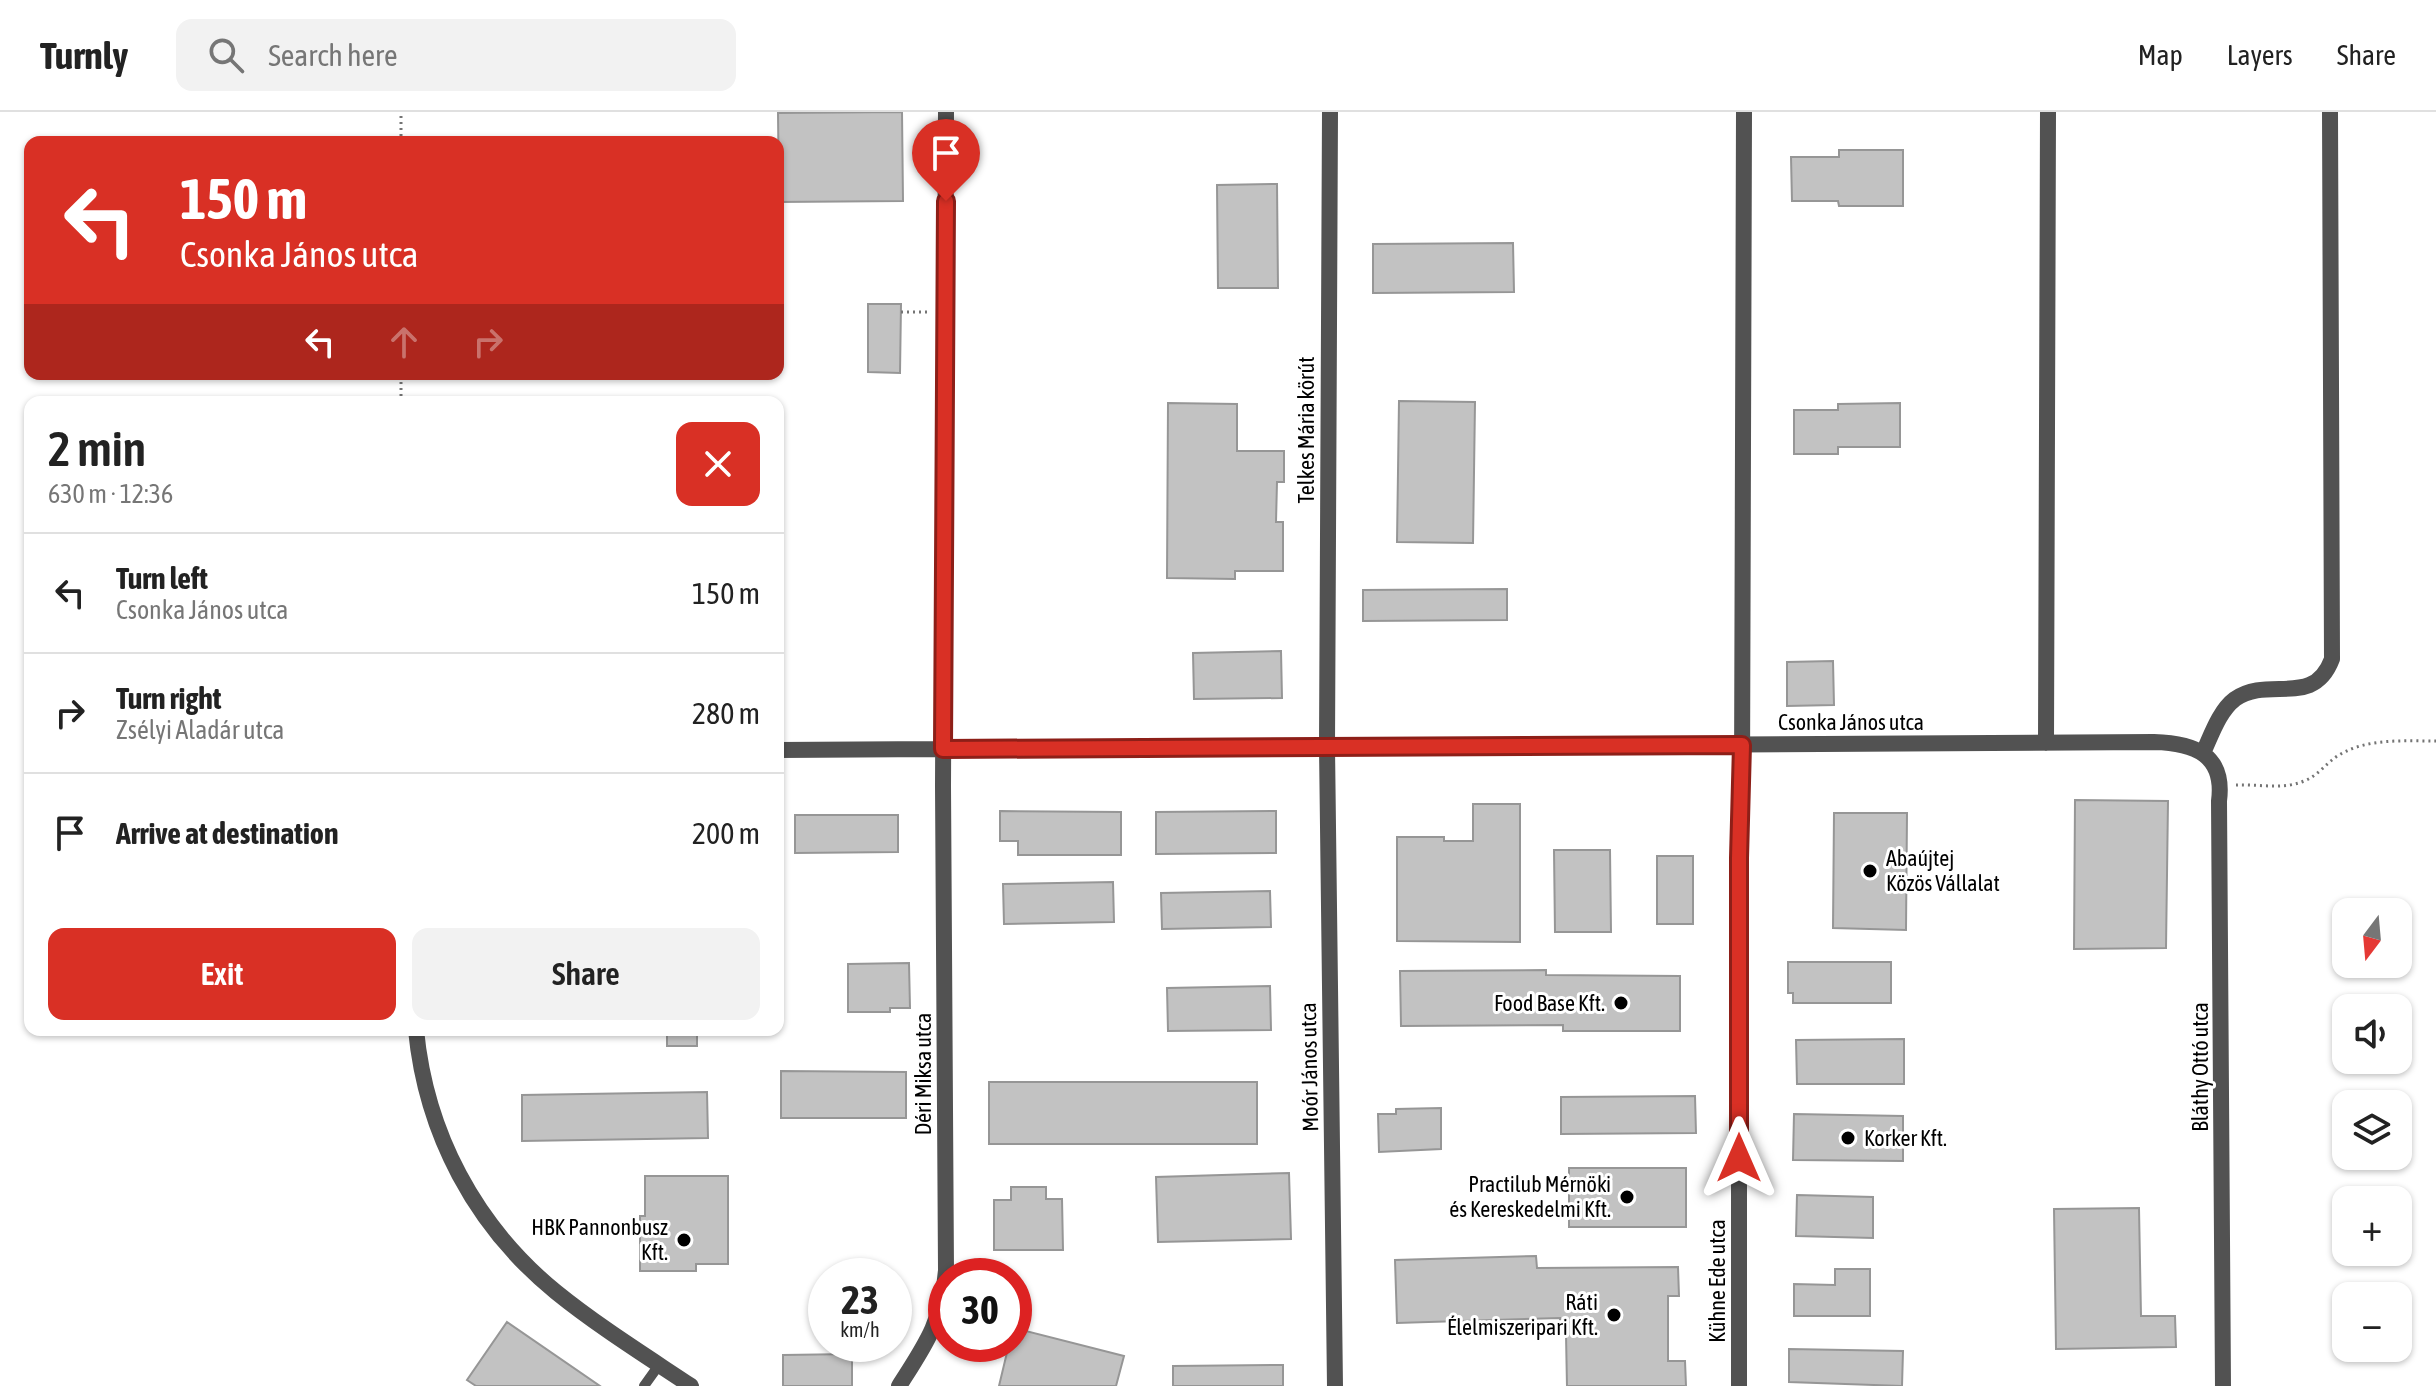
<!DOCTYPE html>
<meta charset="utf-8">
<style>
:root{--surface:#fff;--page:#f2f2f2;--text:#222;--muted:#767676;--line:#e0e0e0;--accent:#d93025}
body{margin:0;font-family:"Asap Condensed",sans-serif;background:var(--page);color:var(--text);height:100vh;display:flex;flex-direction:column;font-size:30px;white-space:nowrap}
*{box-sizing:border-box;margin:0}
p{font-size:26px;color:var(--muted)}
.icon{flex:none;width:44px;height:44px;fill:none;stroke:currentColor;stroke-width:2;stroke-linecap:round;stroke-linejoin:round}
.map{position:relative;flex:1;overflow:hidden}
.side{position:absolute;left:24px;top:284px;width:760px;height:640px;display:flex;flex-direction:column;background:var(--surface);border-radius:16px;box-shadow:0 2px 6px #0004}
.side>*{flex:none}
.hud{position:absolute;left:24px;top:24px;width:760px;height:244px;border-radius:16px;box-shadow:0 2px 6px #0004;background:#d93025;color:#fff;overflow:hidden}
.needle{width:52px;rotate:196deg}
.buttons{position:absolute;left:2332px;top:786px;display:grid;gap:16px}
.buttons a{display:grid;place-items:center;width:80px;height:80px;border-radius:16px;background:var(--surface);box-shadow:0 2px 6px #0004;font-size:40px}
.speed{position:absolute;left:808px;top:1146px;display:flex;gap:16px;font-size:40px;font-weight:700;text-align:center}
.speed>*{display:grid;place-content:center;width:104px;height:104px;border-radius:50%;background:var(--surface);box-shadow:0 2px 6px #0004;line-height:1}
.speed small{font-size:20px;font-weight:400}
.speed .limit{border:12px solid #d22;background:#fff;color:#111}
.pin{position:absolute;display:grid;place-items:center;width:68px;height:68px;color:#fff;margin:-82px -34px;border-radius:50% 50% 50% 0;rotate:-45deg;box-shadow:0 0 8px #0007}
.pin .icon{rotate:45deg}
.me{position:absolute;width:88px;margin:-44px;rotate:0deg;stroke-linejoin:round;filter:drop-shadow(0 0 6px #0008)}
.turn{display:flex;align-items:center;gap:28px;height:168px;padding:0 24px;font-size:36px}
.turn .icon{width:104px;height:104px;stroke-width:2.5}
.turn b{display:block;font-size:56px;line-height:68px}
.lanes{display:flex;align-items:center;height:76px;padding:0 24px;background:#0003;justify-content:center;gap:40px;direction:ltr}
.lanes .off{opacity:.35}
.round{display:grid;place-items:center;flex:none;width:84px;height:84px;border-radius:16px;background:var(--page)}
.headline{display:flex;align-items:center;justify-content:space-between;height:136px;padding:0 24px}
h1{font-size:48px;font-weight:600;line-height:60px}
.cta{display:flex;gap:16px;margin-top:auto;padding:16px 24px}
.cta a{flex:1;height:92px;border-radius:16px;background:var(--accent);color:#fff;font-size:32px;font-weight:600;line-height:92px;text-align:center}
.cta a+a{background:var(--page);color:var(--text)}
ul{padding:0;list-style:none}
li{display:flex;align-items:center;gap:24px;height:120px;padding:0 24px;border-top:2px solid var(--line)}
li div{flex:1}
li b{display:block;font-size:30px}
li em{font-style:normal}
header{display:flex;align-items:center;gap:48px;box-sizing:border-box;height:112px;padding:0 40px;background:var(--surface);border-bottom:2px solid var(--line)}
header strong{font-size:38px}
nav{display:flex;gap:44px;margin-inline-start:auto;font-size:28px}
.search{width:560px;height:72px;background:var(--page);display:flex;align-items:center;gap:20px;box-sizing:border-box;padding:0 28px;border-radius:16px;color:var(--muted);font-size:30px}
.map>svg:first-child{display:block}
</style>
<header>
<strong>Turnly</strong>
<div class="search"><svg class="icon" aria-label="search" viewBox="0 0 24 24"><circle cx="10" cy="10" r="6"/><path d="M15 15l6 6"/></svg>Search here</div>
<nav><a>Map</a><a>Layers</a><a>Share</a></nav>
</header>
<div class="map">
<svg width="2436" height="1274" viewBox="0 0 2436 1274">
<rect width="100%" height="100%" fill="#fff"/>
<path fill="#c2c2c2" stroke="#969696" stroke-width="2" d="M902 0 903 89 779 90 778 1Z
M1839 38H1903V94H1839L1838 89H1792L1791 45H1839Z
M1277 72 1278 176H1218L1217 73Z
M1513 131 1514 180 1373 181V132Z
M868 192H901L900 261 868 260Z
M1399 289 1475 290 1473 431 1397 430Z
M1168 291 1237 292V339H1284V370H1277L1276 410H1283V459H1235V467L1167 466Z
M1900 291V335H1838V342H1794V298H1838V292Z
M1507 477V508L1363 509V478Z
M1281 539 1282 586 1194 587 1193 541Z
M1833 549 1834 593 1787 594V550Z
M2075 688 2168 689 2166 836 2074 837Z
M1473 692H1520V830L1397 829V725H1444V729H1473Z
M1000 699 1121 700V743H1018V729H1000Z
M1276 699V741L1156 742V700Z
M1834 701H1907L1906 818 1833 816Z
M795 703H898V740L795 741Z
M1554 738H1610L1611 820H1555Z
M1657 744H1693V812H1657Z
M1113 770 1114 810 1004 812 1003 772Z
M1270 779 1271 815 1162 817 1161 781Z
M1788 850H1891V891H1793V881H1788Z
M909 851 910 896H890V900H848V852Z
M1546 858V863L1680 864V919H1563V913L1401 914 1400 859Z
M1270 874 1271 918 1168 919 1167 876Z
M667 918H697V934H667Z
M1904 927V972H1797L1796 928Z
M781 959 906 960V1006H781Z
M989 970H1257V1032H989Z
M707 980 708 1026 522 1029V983Z
M1695 984 1696 1021 1561 1022V985Z
M1441 996V1037L1379 1040 1378 1002H1396V997Z
M1794 1002 1903 1004V1049L1793 1048Z
M1569 1056H1686V1115H1569Z
M1289 1061 1291 1127 1158 1130 1156 1065Z
M645 1064H728V1152H696V1159H640V1104H645Z
M1011 1075H1046V1087H1062L1063 1138H994V1088H1011Z
M1797 1083 1873 1085V1126L1796 1124Z
M2139 1096 2141 1204H2175L2176 1235 2056 1237 2054 1097Z
M1536 1144 1537 1156 1678 1155 1679 1184H1668V1249H1685L1686 1274H1567L1566 1223H1560V1206L1397 1211 1395 1148Z
M1835 1157H1870V1204H1794V1172L1835 1173Z
M507 1210 600 1274H476L467 1268Z
M1014 1216 1124 1244 1116 1274H999L1009 1232H1014Z
M1789 1237 1903 1239 1902 1274 1789 1270Z
M852 1242V1274H783V1243Z
M1283 1253V1274H1173V1254Z"/>
<g fill="none" stroke-linecap="round" stroke-linejoin="round">
<path stroke="#747474" stroke-width="3" stroke-dasharray="2 4" stroke-linecap="butt" d="M401 30V0
M901 200H930
M401 290V262
M2236 673C2258 672 2283 678 2304 669 2318 664 2326 651 2339 643 2367 626 2404 629 2436 629"/>
<path stroke="#525252" stroke-width="10" d="M644 1274 659 1253"/>
<path stroke="#525252" stroke-width="16" d="M1330 0 1327 635 1335 1274
M2046 631 2048 0
M778 638 2154 630C2195 631 2225 643 2219 689L2223 1274
M2203 641C2211 624 2219 599 2235 587 2269 563 2313 597 2332 547L2330 0
M416 918C426 1021 475 1114 556 1180 598 1214 646 1244 691 1274
M899 1274C926 1232 942 1210 946 1158L943 674 946 0
M1739 1274V751L1742 668 1744 0"/>
</g>
<g fill="none" stroke-linecap="round" stroke-linejoin="round">
<g stroke="#8d1f18" stroke-width="20">
<path id="route" d="M946 89 943 637 1742 633 1739 746V1046"/>
</g>
<use href="#route" stroke="#d93025" stroke-width="14"/>
</g>
<g fill="#000" stroke="#fff" stroke-width="3">
<circle cx="1870" cy="759" r="8"/>
<circle cx="1621" cy="891" r="8"/>
<circle cx="1848" cy="1026" r="8"/>
<circle cx="1627" cy="1085" r="8"/>
<circle cx="684" cy="1128" r="8"/>
<circle cx="1614" cy="1203" r="8"/>
</g>
<g text-anchor="middle" dominant-baseline="central" stroke-width="6" stroke-linejoin="round" paint-order="stroke">
<g font-size="22" fill="#000" stroke="#fff">
<text transform="translate(1306 318) rotate(-90)">Telkes Mária körút</text>
<text x="1851" y="610">Csonka János utca</text>
<text transform="translate(1309 955) rotate(-91)">Moór János utca</text>
<text transform="translate(2200 955) rotate(-90)">Bláthy Ottó utca</text>
<text transform="translate(923 962) rotate(-90)">Déri Miksa utca</text>
<text transform="translate(1717 1169) rotate(-90)">Kühne Ede utca</text>
</g>
<g font-size="22" fill="#000" stroke="#fff" text-anchor="end">
<text x="1886" y="746" text-anchor="start">Abaújtej<tspan x="1886" dy="25">Közös Vállalat</tspan></text>
<text x="1605" y="891">Food Base Kft.</text>
<text x="1864" y="1026" text-anchor="start">Korker Kft.</text>
<text x="1611" y="1072">Practilub Mérnöki<tspan x="1611" dy="25">és Kereskedelmi Kft.</tspan></text>
<text x="668" y="1115">HBK Pannonbusz<tspan x="668" dy="25">Kft.</tspan></text>
<text x="1598" y="1190">Ráti<tspan x="1598" dy="25">Élelmiszeripari Kft.</tspan></text>
</g>
</g>
</svg>
<div class="buttons">
<a><svg class="needle" viewBox="-14 -14 28 28"><path d="M0-13l5 13h-10z" fill="#e53935"/><path d="M0 13l5-13h-10z" fill="#767676"/></svg></a>
<a><svg class="icon" aria-label="sound" viewBox="0 0 24 24"><path d="M4 9h4l5-4v14l-5-4H4zM17 9q2 3 0 6"/></svg></a>
<a><svg class="icon" aria-label="layers" viewBox="0 0 24 24"><path d="M12 4l9 5-9 5-9-5zM3 14l9 5 9-5"/></svg></a>
<a>+</a>
<a>−</a>
</div>
<div class="speed"><div>23<small>km/h</small></div><div class="limit">30</div></div>
<div class="pin" style="left:946px;top:89px;background:#d93025"><svg class="icon" aria-label="arrive" viewBox="0 0 24 24"><path d="M6 21V4h12l-3 4 3 4H6"/></svg></div>
<svg class="me" style="left:1739px;top:1046px" viewBox="-20 -20 40 40"><path d="M0-17L14 15 0 8-14 15z" fill="#d93025" stroke="#fff" stroke-width="4"/></svg>
<div class="hud">
<div class="turn"><svg class="icon" aria-label="left" viewBox="0 0 24 24"><path d="M17 20v-9H6M10 6l-5 5 5 5"/></svg><div><b>150 m</b>Csonka János utca</div></div>
<div class="lanes"><svg class="icon" aria-label="left" viewBox="0 0 24 24"><path d="M17 20v-9H6M10 6l-5 5 5 5"/></svg><svg class="icon off" aria-label="ahead" viewBox="0 0 24 24"><path d="M12 20V5M6 11l6-6 6 6"/></svg><svg class="icon off" aria-label="right" viewBox="0 0 24 24"><path d="M7 20v-9h11M14 6l5 5-5 5"/></svg></div>
</div>
<section class="side">
<div class="headline"><div><h1>2 min</h1><p>630 m · 12:36</p></div><a class="round" style="background:#d93025;color:#fff"><svg class="icon" aria-label="close" viewBox="0 0 24 24"><path d="M6 6l12 12M18 6L6 18"/></svg></a></div>
<ul>
<li><svg class="icon" aria-label="left" viewBox="0 0 24 24"><path d="M17 20v-9H6M10 6l-5 5 5 5"/></svg><div><b>Turn left</b><p>Csonka János utca</p></div><em>150 m</em></li>
<li><svg class="icon" aria-label="right" viewBox="0 0 24 24"><path d="M7 20v-9h11M14 6l5 5-5 5"/></svg><div><b>Turn right</b><p>Zsélyi Aladár utca</p></div><em>280 m</em></li>
<li><svg class="icon" aria-label="arrive" viewBox="0 0 24 24"><path d="M6 21V4h12l-3 4 3 4H6"/></svg><div><b>Arrive at destination</b></div><em>200 m</em></li>
</ul>
<div class="cta"><a>Exit</a><a>Share</a></div>
</section>
</div>
